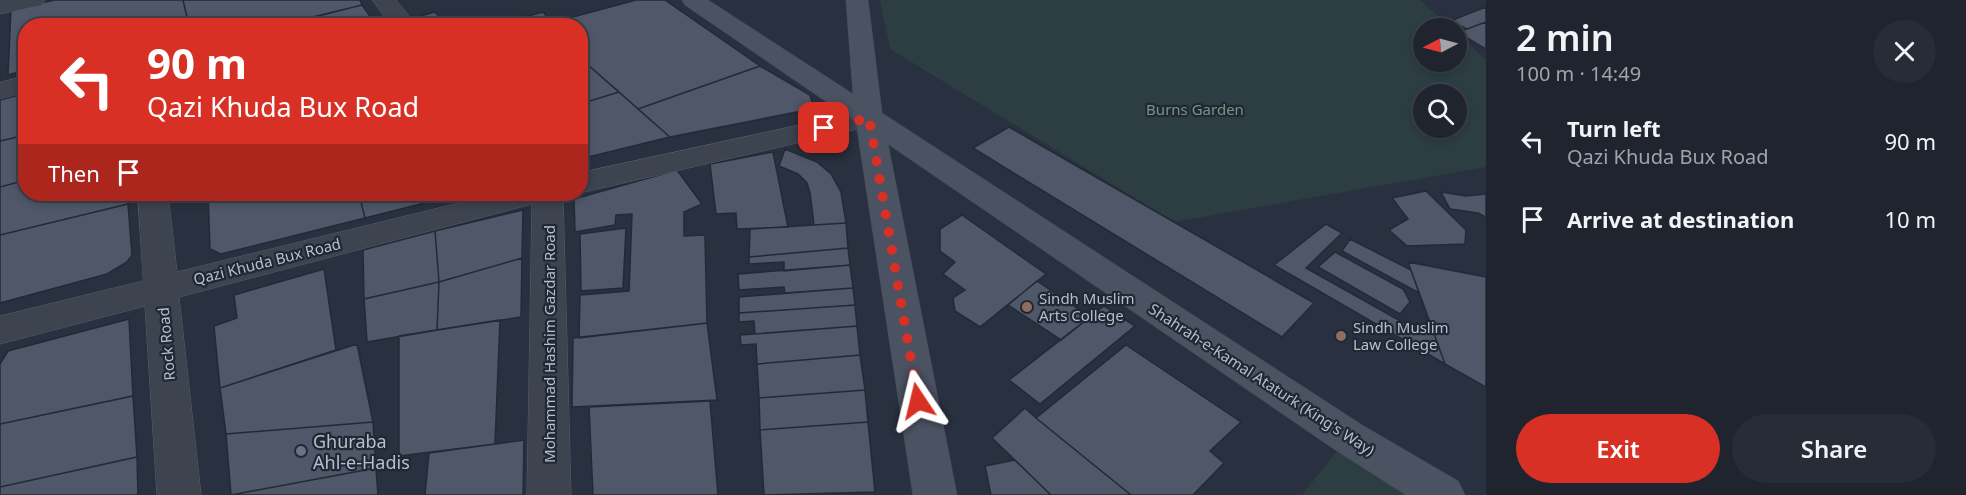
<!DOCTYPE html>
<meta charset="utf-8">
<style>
:root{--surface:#1f242f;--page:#272c37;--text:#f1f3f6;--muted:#a1a4aa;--line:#3c414b;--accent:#d93025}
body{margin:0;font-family:"Noto Sans",sans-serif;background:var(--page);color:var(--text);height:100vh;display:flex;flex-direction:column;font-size:22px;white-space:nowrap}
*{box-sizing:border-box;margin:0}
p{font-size:20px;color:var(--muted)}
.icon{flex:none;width:33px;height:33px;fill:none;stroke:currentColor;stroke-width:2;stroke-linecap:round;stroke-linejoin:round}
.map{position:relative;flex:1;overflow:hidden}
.panel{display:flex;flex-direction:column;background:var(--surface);width:480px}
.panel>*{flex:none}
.banner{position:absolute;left:18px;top:18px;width:570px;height:183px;border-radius:24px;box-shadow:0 3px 9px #0003,0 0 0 2px var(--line);background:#d93025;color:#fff;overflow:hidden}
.needle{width:39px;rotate:264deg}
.fabs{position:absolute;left:1413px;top:18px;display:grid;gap:12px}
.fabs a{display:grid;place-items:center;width:54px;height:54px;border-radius:50%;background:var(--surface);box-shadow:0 3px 9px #0003,0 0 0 2px var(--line);font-size:30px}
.pin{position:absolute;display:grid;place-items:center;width:51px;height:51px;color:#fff;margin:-26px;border-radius:12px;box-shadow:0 3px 9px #0006}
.me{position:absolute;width:66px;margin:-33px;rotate:350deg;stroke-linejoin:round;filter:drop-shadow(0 0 4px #0008)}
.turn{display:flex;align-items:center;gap:21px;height:126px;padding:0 30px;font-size:27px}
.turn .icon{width:78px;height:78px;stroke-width:2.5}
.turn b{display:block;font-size:42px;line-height:51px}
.then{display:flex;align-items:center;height:57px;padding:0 30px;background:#0003;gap:12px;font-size:22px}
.round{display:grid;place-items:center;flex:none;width:63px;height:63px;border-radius:32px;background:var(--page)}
.summary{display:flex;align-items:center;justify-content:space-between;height:102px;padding:0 30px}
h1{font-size:36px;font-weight:600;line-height:45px}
.action{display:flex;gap:12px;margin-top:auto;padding:12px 30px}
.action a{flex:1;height:69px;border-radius:36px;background:var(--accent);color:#fff;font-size:24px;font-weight:600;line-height:69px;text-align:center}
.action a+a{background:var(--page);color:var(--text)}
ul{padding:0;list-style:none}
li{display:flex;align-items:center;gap:18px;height:78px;padding:0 30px}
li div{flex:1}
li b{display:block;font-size:22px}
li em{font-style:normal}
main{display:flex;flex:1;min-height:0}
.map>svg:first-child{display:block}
</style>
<main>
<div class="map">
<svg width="1486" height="495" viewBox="0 0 1486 495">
<rect width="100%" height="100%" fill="#29303f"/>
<path fill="#2c3e41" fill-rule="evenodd" d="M880 0H1420L1451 28H1424V62H1456L1457 33 1486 60V167L1174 222 890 49ZM1424 94H1456V128H1424Z
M1348 437 1436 495H1302Z"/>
<path fill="#4f5768" stroke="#232a37" stroke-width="1.5" d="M55 0H183L189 26H26V70L8 75 11 9Z
M183 0H360L362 5 279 26H189Z
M636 0H665L760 66 638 109 580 58V26L543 25Z
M362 5 377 26 279 25Z
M1486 7V22L1467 29 1450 21Z
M435 12 446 26H424L417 17Z
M543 12 552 23 540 26H491Z
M1486 22V49L1457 32 1467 29Z
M580 58 619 92 580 104Z
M760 66 810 95 812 102 808 107 802 111 670 137 638 109Z
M619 92 670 137 580 159V104Z
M26 93V135L0 141V100Z
M1009 127 1174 222 1314 303 1282 337 973 148Z
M26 135V180L0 187V141Z
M785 149 817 162 831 174 841 192 846 223 814 225 810 193 807 183 798 174 779 166Z
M773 152 788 227 737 229 736 213 716 214 710 164Z
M677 170 702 204 684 212V236L705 235 707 323 579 338 580 295 629 291 632 214 616 215 615 225 575 232 574 199Z
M26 180V194H127L128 204 0 235V187Z
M1426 191 1466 230 1465 244 1407 246 1389 230 1408 219 1392 198Z
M1441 192 1466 196 1486 194V217L1478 213 1450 209Z
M208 194H359L365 218 221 254 210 249Z
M359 194H460L365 218Z
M128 204 132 255 127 262 107 274 0 303V235Z
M523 210 522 258 439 282 435 231Z
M962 215 1046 274 980 327 955 311 953 298 965 290 943 274 955 262 940 251V229Z
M846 223 848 248 749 257 750 229Z
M1326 224 1342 233 1306 268 1420 332 1433 331 1445 364 1274 265Z
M626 228 623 288 581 291 580 234Z
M435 231 439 282 364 299 363 250Z
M1350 239 1411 270 1419 293 1342 251Z
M848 248 850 265 784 271V262L749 264V257Z
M1335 252 1403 289 1410 302 1400 314 1318 267Z
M522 258 521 317 437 330 439 282Z
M1408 262 1486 277V387L1445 364Z
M850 265 853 288 785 293 784 287 739 290 738 274Z
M324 269 336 350 220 388 214 326 237 318 234 295Z
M1037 281 1090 317 1061 340 1008 305Z
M439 282 437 330 367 342 364 299Z
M853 288 855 305 739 313V297Z
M855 305 857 326 755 334 754 321 739 322V313Z
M1104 306 1135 326 1040 404 1009 380Z
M129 319 133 396 0 424V364L8 351Z
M500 320 495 444 399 456V336Z
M707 323 717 400 572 407 573 338Z
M857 326 860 355 757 364 756 344 741 345 740 335Z
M357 344 373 422 226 434 220 388Z
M1126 345 1241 422 1210 451 1224 463 1193 495H1131L1036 418Z
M860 355 865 390 759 398 757 364Z
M865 390 868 422 760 430 759 398Z
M133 396 137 457 0 487V424Z
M710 401 718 495H593L589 407Z
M1025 408 1036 418 1131 495H1051L992 438Z
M373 422 376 468 231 495 226 434Z
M868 422 875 492 764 495 760 430Z
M524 440 523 495H425L429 453Z
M137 457 138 495H0V487Z
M1015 460 1051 495H991L985 466Z
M376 468 378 495H231Z"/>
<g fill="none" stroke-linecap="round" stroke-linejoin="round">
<g stroke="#585e6a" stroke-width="1">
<path id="street" d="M0 0H45L42 5 0 14Z
M373 0H396L417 26H392Z
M26 76V92L0 99V83Z
M869 110 879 112 883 118 879 124 580 193V173Z
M138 194H168L177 272 496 194H563L571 495H527L532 204 179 297 201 495H157L145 306 0 344V316L143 281Z"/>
</g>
<g stroke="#464c59" stroke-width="1">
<path id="secondary" d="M682 0H708L853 94 846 0H868L882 113 1362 425 1458 481 1465 495H1406L1334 449 888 144 957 495H913L856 122 685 5Z"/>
</g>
<use href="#street" fill="#3d434f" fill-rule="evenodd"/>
<use href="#secondary" fill="#4b5262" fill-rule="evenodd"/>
</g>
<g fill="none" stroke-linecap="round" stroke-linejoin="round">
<path stroke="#d93025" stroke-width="10" stroke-dasharray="0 18" d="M824 128 869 118 918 401"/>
</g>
<g fill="#8d6e63" stroke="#212835" stroke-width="2">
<circle cx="1027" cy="307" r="6"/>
<circle cx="1341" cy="336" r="6"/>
</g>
<circle fill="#6b7280" stroke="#212835" stroke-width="2" cx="301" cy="451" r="6"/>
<g text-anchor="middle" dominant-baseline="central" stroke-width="4.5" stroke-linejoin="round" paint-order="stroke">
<g font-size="15" fill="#73987f" stroke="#212835">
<text x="1195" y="109">Burns Garden</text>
</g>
<g font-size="15" fill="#b9beca" stroke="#212835">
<text transform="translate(267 261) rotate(-14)">Qazi Khuda Bux Road</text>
<text transform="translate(166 344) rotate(-95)">Rock Road</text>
<text transform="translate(549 344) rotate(-90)">Mohammad Hashim Gazdar Road</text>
<text transform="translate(1262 379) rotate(33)">Shahrah-e-Kamal Ataturk (King's Way)</text>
</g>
<g font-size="15" fill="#b9beca" stroke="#212835" text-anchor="start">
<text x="1039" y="298">Sindh Muslim<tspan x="1039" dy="17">Arts College</tspan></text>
<text x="1353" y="327">Sindh Muslim<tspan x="1353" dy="17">Law College</tspan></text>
</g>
<g font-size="18" fill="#b9beca" stroke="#212835" text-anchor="start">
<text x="313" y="441">Ghuraba<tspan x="313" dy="21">Ahl-e-Hadis</tspan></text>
</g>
</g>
</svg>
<div class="fabs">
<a><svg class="needle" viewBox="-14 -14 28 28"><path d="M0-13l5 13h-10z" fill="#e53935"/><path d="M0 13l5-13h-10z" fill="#a1a4aa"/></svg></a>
<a><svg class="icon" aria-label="search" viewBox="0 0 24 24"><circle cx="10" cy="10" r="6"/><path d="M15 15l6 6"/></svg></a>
</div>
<div class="pin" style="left:824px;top:128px;background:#d93025"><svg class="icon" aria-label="arrive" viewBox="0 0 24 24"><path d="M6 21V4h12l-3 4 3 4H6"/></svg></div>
<svg class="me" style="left:918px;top:401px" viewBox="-20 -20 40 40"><path d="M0-17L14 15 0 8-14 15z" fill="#d93025" stroke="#fff" stroke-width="4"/></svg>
<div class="banner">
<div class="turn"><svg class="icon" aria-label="left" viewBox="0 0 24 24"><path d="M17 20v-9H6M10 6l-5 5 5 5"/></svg><div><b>90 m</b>Qazi Khuda Bux Road</div></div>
<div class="then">Then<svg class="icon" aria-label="arrive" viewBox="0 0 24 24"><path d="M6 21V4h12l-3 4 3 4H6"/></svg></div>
</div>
</div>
<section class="panel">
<div class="summary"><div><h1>2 min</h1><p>100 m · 14:49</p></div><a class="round"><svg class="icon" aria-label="close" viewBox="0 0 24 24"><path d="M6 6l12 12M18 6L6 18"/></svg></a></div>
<ul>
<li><svg class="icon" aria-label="left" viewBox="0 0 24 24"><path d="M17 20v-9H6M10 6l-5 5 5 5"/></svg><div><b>Turn left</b><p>Qazi Khuda Bux Road</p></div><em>90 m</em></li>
<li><svg class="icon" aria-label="arrive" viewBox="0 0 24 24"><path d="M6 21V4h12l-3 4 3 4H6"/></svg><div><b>Arrive at destination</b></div><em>10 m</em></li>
</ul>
<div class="action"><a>Exit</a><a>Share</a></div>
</section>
</main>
